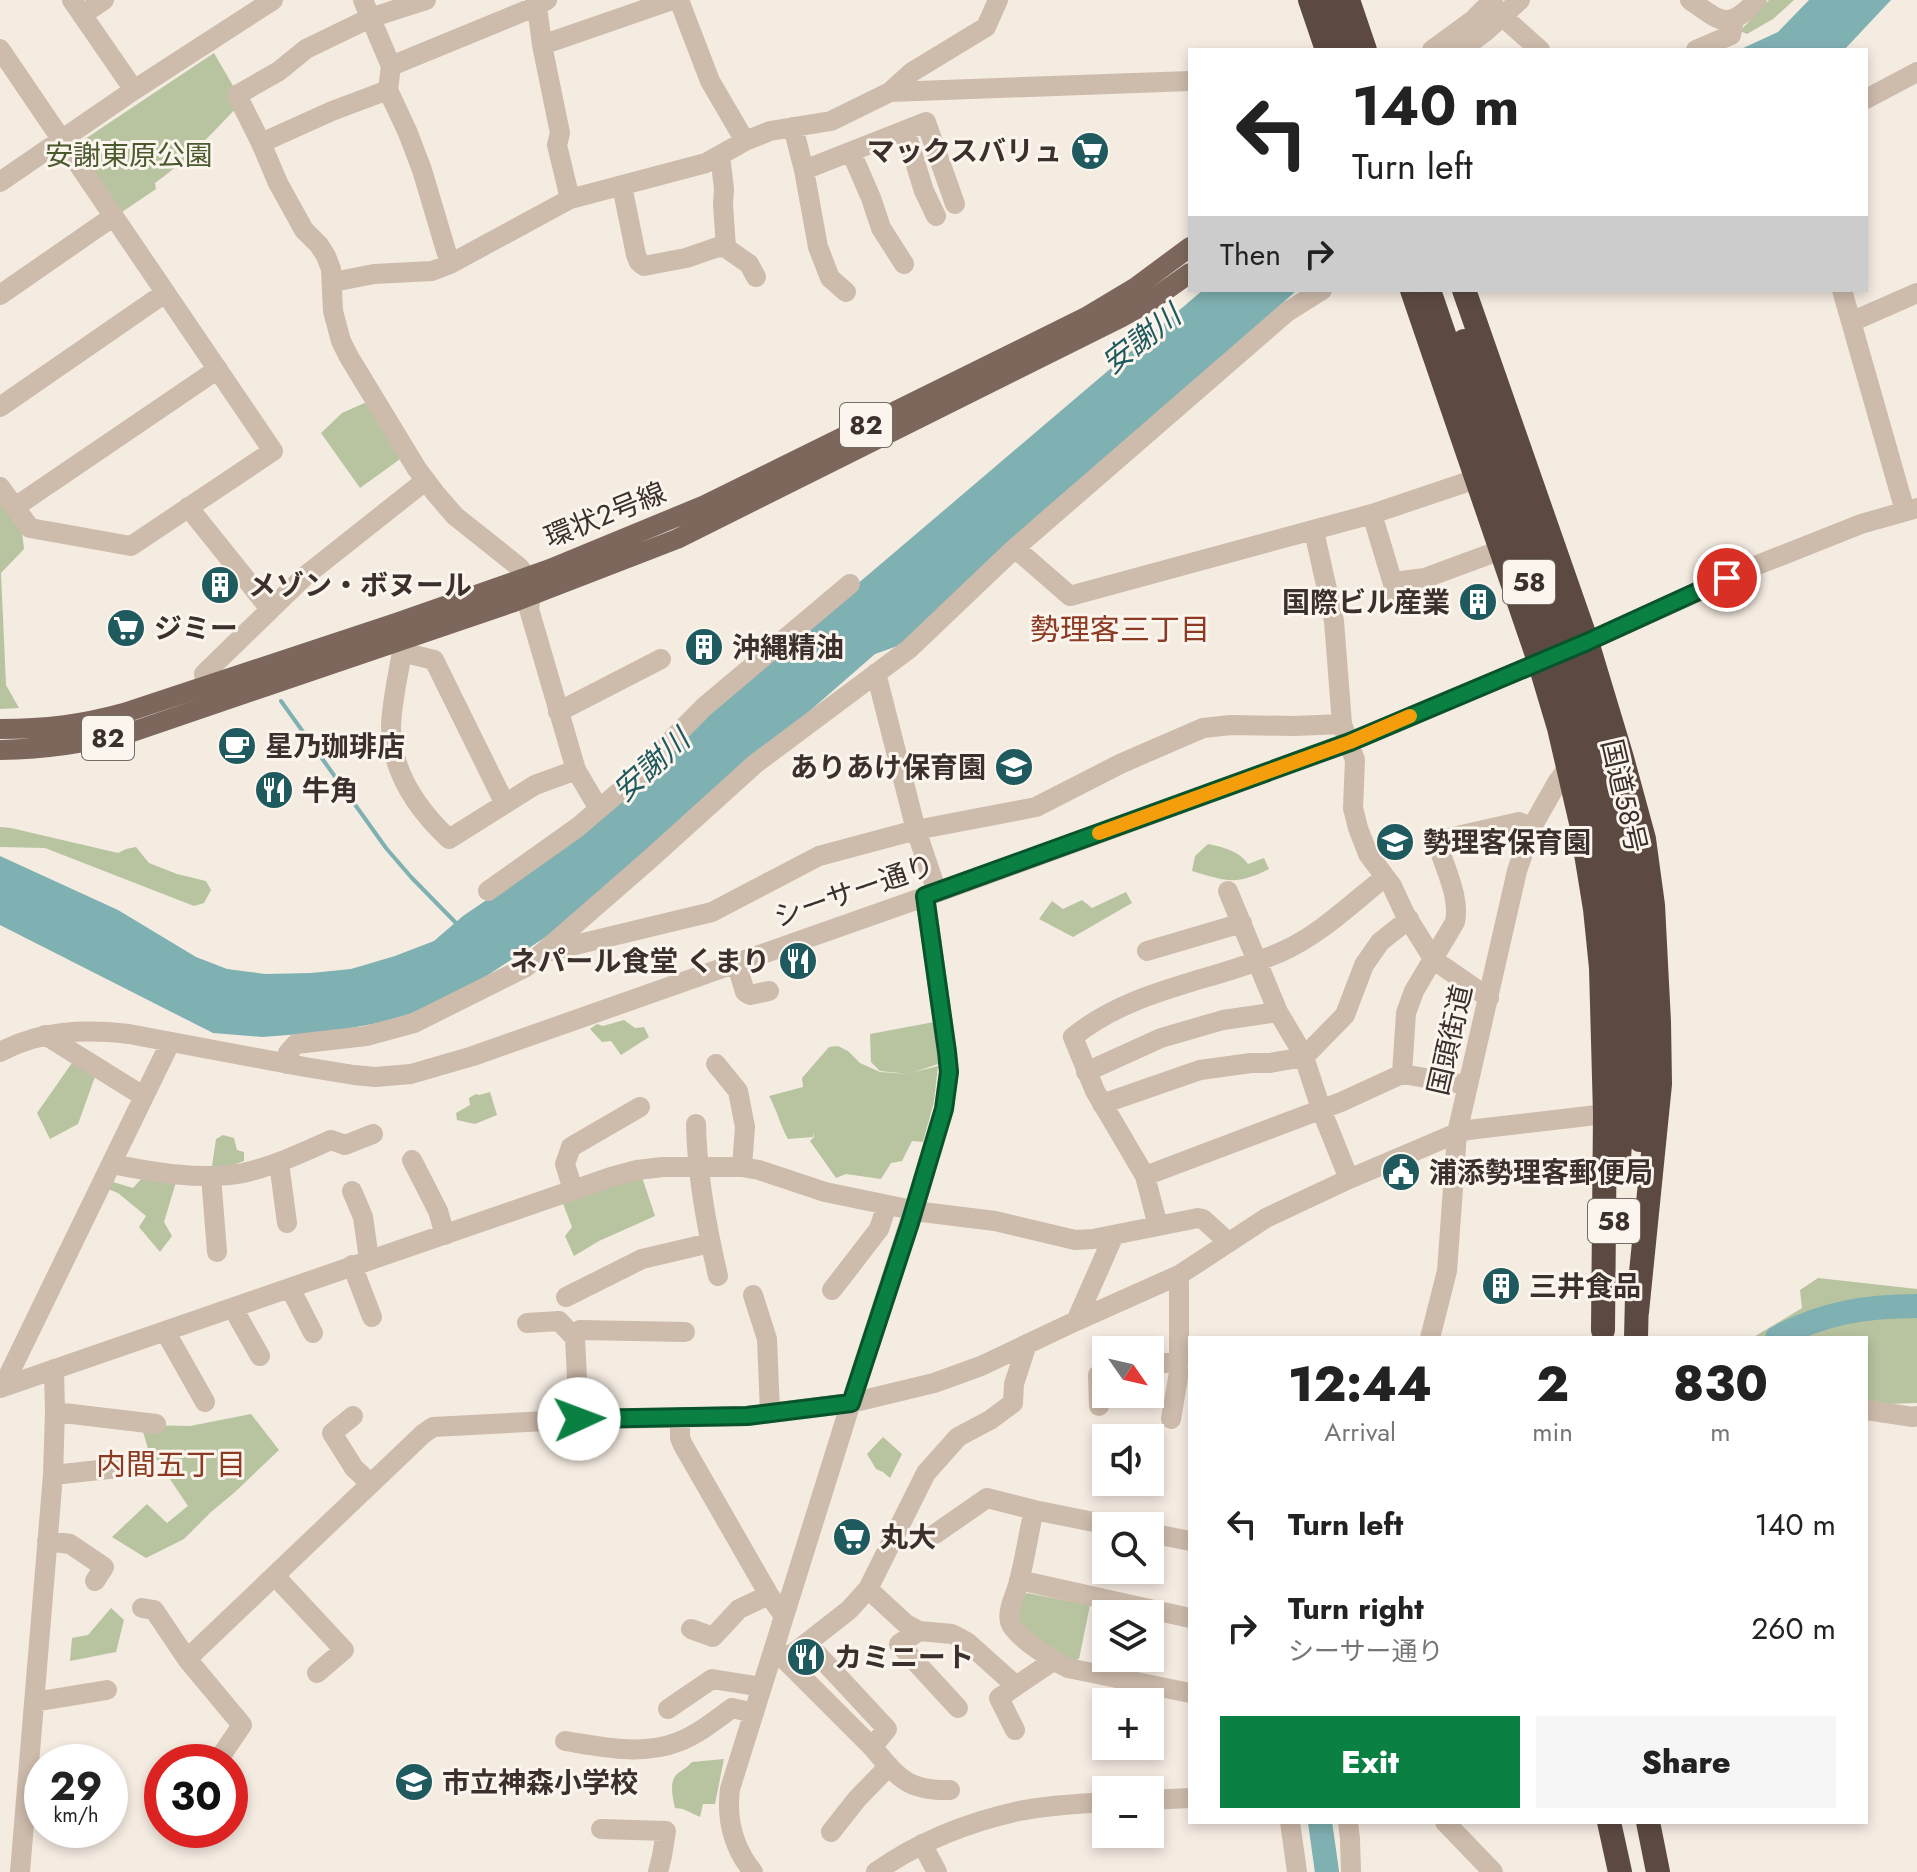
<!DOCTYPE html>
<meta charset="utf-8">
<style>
:root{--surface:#fff;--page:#f6f6f6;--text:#222;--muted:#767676;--accent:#0b8043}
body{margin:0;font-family:Jost,"Noto Sans JP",sans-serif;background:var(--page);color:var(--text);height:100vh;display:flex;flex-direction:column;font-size:30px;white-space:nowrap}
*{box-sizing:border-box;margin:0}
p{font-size:26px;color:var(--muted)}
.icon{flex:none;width:44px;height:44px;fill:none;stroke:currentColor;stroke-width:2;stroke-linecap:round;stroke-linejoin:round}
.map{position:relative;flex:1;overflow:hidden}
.drawer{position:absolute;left:1188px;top:1336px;width:680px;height:488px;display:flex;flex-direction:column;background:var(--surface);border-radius:0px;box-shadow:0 4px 12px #0003}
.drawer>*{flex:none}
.hud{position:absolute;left:1188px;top:48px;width:680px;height:244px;border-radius:0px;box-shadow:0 4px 12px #0003;background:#fff;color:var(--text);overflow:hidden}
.needle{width:52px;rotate:124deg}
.fabs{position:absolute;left:1092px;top:1336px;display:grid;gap:16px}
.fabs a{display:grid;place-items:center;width:72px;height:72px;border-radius:0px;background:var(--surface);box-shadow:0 4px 12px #0003;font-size:40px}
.speed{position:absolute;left:24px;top:1744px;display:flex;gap:16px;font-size:40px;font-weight:700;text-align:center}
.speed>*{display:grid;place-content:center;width:104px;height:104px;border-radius:50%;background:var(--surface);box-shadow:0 4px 12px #0003;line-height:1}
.speed small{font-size:20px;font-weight:400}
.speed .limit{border:12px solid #d22;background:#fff;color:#111}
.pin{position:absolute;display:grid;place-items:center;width:68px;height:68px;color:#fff;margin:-34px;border:4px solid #fff;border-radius:50%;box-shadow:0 2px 8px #0007}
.me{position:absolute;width:88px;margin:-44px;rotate:88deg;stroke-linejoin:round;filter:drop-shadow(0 0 6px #0008)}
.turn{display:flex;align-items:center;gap:28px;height:168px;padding:0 32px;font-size:36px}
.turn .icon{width:104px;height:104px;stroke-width:2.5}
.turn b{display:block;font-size:56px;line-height:68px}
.then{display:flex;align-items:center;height:76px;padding:0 32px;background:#0003;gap:16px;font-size:30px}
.eta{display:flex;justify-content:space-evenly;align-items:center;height:136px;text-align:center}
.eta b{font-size:48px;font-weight:800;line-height:56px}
.button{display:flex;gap:16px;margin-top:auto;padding:16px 32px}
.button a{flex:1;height:92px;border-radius:0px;background:var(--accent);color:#fff;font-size:32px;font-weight:800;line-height:92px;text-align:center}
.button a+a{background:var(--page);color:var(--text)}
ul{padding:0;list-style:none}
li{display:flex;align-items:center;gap:24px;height:104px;padding:0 32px}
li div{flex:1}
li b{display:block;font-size:30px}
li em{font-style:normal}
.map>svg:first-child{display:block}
</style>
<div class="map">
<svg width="1917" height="1872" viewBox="0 0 1917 1872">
<rect width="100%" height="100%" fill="#f4ebe1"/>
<path fill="#b8c4a0" d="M1769 0H1794L1773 19 1747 34 1740 31Z
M214 53 236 91 237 107C211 135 186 161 155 183L156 189 122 212 76 145Z
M369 401 403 457 360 488 321 433 342 413Z
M0 489 22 531 24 549 1 573 6 685 19 708 0 709Z
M0 827 11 828 118 853 126 849 136 847 149 863 177 874 206 881 211 890 204 903 194 906 45 848 0 847Z
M1208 844C1223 847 1239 851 1248 864L1264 858 1269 869C1235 886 1227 881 1192 871L1195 856Z
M1126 892 1132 903 1073 937 1039 919 1052 901 1063 909 1082 900 1092 908Z
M624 1020 635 1028 644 1027 649 1037 621 1055 611 1041 602 1042 590 1029 597 1024 603 1026Z
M934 1022 938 1064 914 1072 938 1066 934 1102 923 1142 912 1141 902 1161 891 1163 881 1179 846 1174 836 1178 810 1141 814 1137 813 1132V1137L788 1139C780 1125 777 1110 769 1096L803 1087 802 1078 829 1047 838 1046 848 1051 860 1063 880 1072 910 1074 880 1071 871 1062 870 1034Z
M74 1060 96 1074 78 1124 50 1139 37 1113Z
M490 1092 497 1115 475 1124 457 1120 456 1113 470 1105 469 1098 476 1094 479 1095Z
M223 1135 234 1138 237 1150 244 1152V1161L228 1167 212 1166 216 1139Z
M641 1174 655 1216 599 1241 574 1256 565 1236 572 1227 562 1201Z
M141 1179 176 1182 164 1222 172 1236 160 1252 139 1227 146 1216 118 1193 108 1189 113 1182 133 1188Z
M1818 1278 1917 1289V1403L1887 1404 1866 1400V1338H1752L1802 1308 1800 1290Z
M251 1414 279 1450 235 1492 211 1512 184 1539 146 1558 112 1537 147 1504 167 1523 188 1506 157 1460 151 1459 141 1425 190 1426Z
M883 1437 902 1454 890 1478 883 1472 876 1469 867 1454Z
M1027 1593 1090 1605 1079 1659 1068 1662 1020 1625C1014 1614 1017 1601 1027 1593Z
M111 1608 124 1620 116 1652 70 1661 72 1638 88 1635Z
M724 1759 715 1804H703L700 1817 683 1809 675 1808C673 1799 669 1783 676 1775 680 1771 687 1768 692 1762Z"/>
<path fill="#7fb0b2" d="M1809 0H1891L1844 50H1739L1778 32Z
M1203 290H1297L903 644 875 654 564 925 462 992 395 1020 328 1032 262 1037 213 1033 0 925V856L118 910 196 957 227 969 265 974 311 973 351 969 395 956 434 941 463 916 523 875 721 700Z"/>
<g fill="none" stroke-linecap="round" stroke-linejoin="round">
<path stroke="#7fb0b2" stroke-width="4" d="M281 701 386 848 411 877 457 924"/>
<path stroke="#7fb0b2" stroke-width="24" d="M1777 1338C1821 1313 1867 1306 1917 1306
M1320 1822 1327 1872"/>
<path stroke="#cdbbac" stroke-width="20" d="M72 0 134 90
M363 0 391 66 388 90 408 133 422 170 450 264
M535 0 537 6 542 45 560 133 557 145 570 199
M679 0 710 81 745 141
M1690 0C1721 22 1728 31 1757 0
M82 15 104 0
M1503 17 1540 50
M542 45 672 0
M0 49 273 451 131 546 30 528 0 487
M1432 50 1473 20 1493 0
M1461 50 1486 31 1520 0
M1696 50 1731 35 1734 20
M391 66 537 6 547 0
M890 92 912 72 986 27 998 0
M1866 99 1917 72
M793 127 804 170 818 247 830 278 846 292
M905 130 924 191 936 216
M261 143 332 111 388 90
M851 152 871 198 881 228 904 264
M720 155 724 189 723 204 726 248
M804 170 926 122 955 204
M0 182 134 90 273 0
M622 186 636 255 639 262 644 266 686 258 718 247 726 248 749 264 756 277
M333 282 374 274 432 271 450 264 570 199 706 163 745 141 770 131 831 121 890 92 1190 81
M1842 290 1905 511
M0 295 114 216
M1851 322 1917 293
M0 407 165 293
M15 507 218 369
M188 507 270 609
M1372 514 1397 597
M1314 531 1334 621 1342 724
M1015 548 1070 596 1372 514 1476 479
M1393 582 1425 578 1501 550
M402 641V652L434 660 505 804
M402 652C398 676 392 701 391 726 391 772 417 809 449 839L535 785 576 770 529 609C532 591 531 581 519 567L455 516 436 494 417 469 349 357 341 341 333 311 331 269 326 256 319 245 304 230 278 183 261 143 237 95 279 71 306 49 370 18 426 0
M876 673 916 830 937 892
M211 699 204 674 305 576 425 481
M558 712 661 659
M576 770 599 809
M488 891 578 827 626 786 704 707 850 584
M1228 891 1278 1012 1303 1054 1321 1109 1349 1179
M550 951 712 912 819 856 916 830 1036 807 1120 764 1203 728 1231 725 1294 726 1342 724 1355 760 1353 808 1358 828 1368 854 1392 886 1405 914 1434 960 1489 998
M1147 951 1242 923
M736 962 745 992 750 995 769 991
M45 1035 143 1096
M0 1052C41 1030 84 1029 129 1034L305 1067 354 1075 375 1077 411 1074 473 1056 944 890 1350 742 1587 642 1755 566 1861 524 1917 508
M287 1064 288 1053 296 1044 366 1036 414 1023 526 967 650 859 755 764 909 649 1015 548 1287 312 1322 290
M716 1064 738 1091 745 1127 742 1167
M1086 1072 1161 1038 1223 1020 1278 1012
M1402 1074 1406 1013 1414 991 1455 922C1460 898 1446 871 1439 848L1444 839 1519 822 1532 827
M1102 1104 1200 1070 1251 1063H1270L1304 1057 1345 1015 1364 965 1380 942 1409 919
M696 1124C697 1176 706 1225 718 1276
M412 1160 438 1211 445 1235
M279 1163 287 1223
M112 1164C152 1172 202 1181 243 1173 274 1166 302 1153 331 1140L345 1145 373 1134
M211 1176 217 1252
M1145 1176 1341 1102 1402 1074 1467 1085
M573 1190 565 1164 571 1147 640 1107
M352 1191 363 1217 369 1259
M1158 1226 1145 1176 1095 1091 1073 1037C1133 988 1211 982 1281 952 1320 935 1352 903 1385 877
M352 1265 372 1317
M290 1288 313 1333
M832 1290 879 1229 887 1205
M753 1295 767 1339 770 1412
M566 1297 642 1259 710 1243
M233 1308 260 1356
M1076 1321 1114 1235
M527 1323 559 1321 575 1338
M165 1331 205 1402
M1430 1338 1447 1271 1457 1133 1517 871 1532 827 1558 781 1568 768
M1150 1365 1179 1361V1275
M8 1384 10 1372 170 1043
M0 1388 611 1177 637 1170 663 1167H742L759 1170 825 1192 922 1212 995 1221 1075 1240 1093 1239 1198 1218 1203 1219 1228 1242
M1099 1406 1098 1375 1106 1368
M1866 1410 1913 1417 1917 1416
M55 1412 156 1424
M353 1416 332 1433 354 1468 371 1484
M680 1417V1438L683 1445 769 1595 784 1616
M579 1419 575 1338 580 1330 685 1332
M1171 1419 1179 1372
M53 1475 146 1465
M1114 1526 1034 1510C1028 1535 1025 1560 1018 1585 1015 1596 1007 1610 1010 1622 1014 1636 1055 1662 1068 1668L1190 1693
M1150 1533 1190 1541
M935 1534 987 1498 1034 1510
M47 1541 70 1544 104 1567 95 1581
M275 1576 344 1650 317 1673
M1019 1580 1190 1618
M868 1589 906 1624 919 1631
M142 1608 154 1610 187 1659
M691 1629 713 1637 739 1609 769 1595
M807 1643 887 1729 872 1747C899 1778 907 1791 950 1790
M771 1657H782L794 1653 849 1610 868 1589 926 1473 958 1437 990 1420 1013 1403 1014 1384 1027 1344
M782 1657 872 1747
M34 1702 107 1690
M958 1708 899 1644 919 1631 952 1634 967 1642 1016 1686 1053 1661
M668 1709 712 1679 762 1687
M1015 1730 999 1698 1016 1686
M565 1741C602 1747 642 1756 678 1742 697 1735 716 1720 732 1708L754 1713
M223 1753 242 1725 187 1659 423 1434 433 1427 566 1420 747 1416 851 1403 934 1383 981 1366 1076 1321 1179 1275 1266 1218 1349 1179 1457 1133 1468 1130 1605 1114
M1150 1800 1190 1798
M1290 1822 1297 1872
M1348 1822 1350 1839 1351 1872
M1445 1822 1493 1872
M601 1829 666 1831 662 1856 658 1872
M831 1832 857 1799 889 1766
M922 1844 937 1872
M20 1872 53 1475 55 1412 54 1369
M753 1872C733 1847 726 1820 730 1789L847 1415 917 1199 944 1109 949 1072 947 1052 925 896
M876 1872C918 1842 969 1822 1019 1811 1048 1805 1077 1804 1106 1802"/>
<path stroke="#7d675c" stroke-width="20" d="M0 729C46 729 80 725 124 713L396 623 550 569 705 505 1086 317 1136 287 1190 247
M0 750C48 749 86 743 132 732L514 602 677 539 1122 317 1149 302 1190 273"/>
<path stroke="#5c4a42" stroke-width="24" d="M1310 0 1327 50
M1330 0 1347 50
M1348 0 1365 50
M1412 290 1539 661 1559 728 1581 823 1595 909 1601 968 1605 1114 1603 1330
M1464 290 1587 642 1622 758 1644 839 1653 905 1659 1022 1660 1084 1637 1312
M1630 874 1640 988V1140
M1612 879C1626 978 1626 1073 1618 1172
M1636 1338 1637 1296
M1609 1822 1620 1872
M1648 1822 1658 1872"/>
<path stroke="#5c4a42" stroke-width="24" d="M1429 290 1564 686 1595 794 1612 879
M1464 341 1580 679 1611 786 1630 874"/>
</g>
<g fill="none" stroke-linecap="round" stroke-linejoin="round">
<g stroke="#07532c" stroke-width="20">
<path id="route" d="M579 1419 747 1416 851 1403 910 1223 944 1109 949 1072 947 1052 925 896 1350 742 1587 642 1727 578"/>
</g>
<use href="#route" stroke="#0b8043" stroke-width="14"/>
<path stroke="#f59e0b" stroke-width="14" d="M1099 833 1350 742 1410 716"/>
</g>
<defs>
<g id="supermarket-disc" transform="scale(2)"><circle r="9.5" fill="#1f5a5e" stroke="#fbf5ee"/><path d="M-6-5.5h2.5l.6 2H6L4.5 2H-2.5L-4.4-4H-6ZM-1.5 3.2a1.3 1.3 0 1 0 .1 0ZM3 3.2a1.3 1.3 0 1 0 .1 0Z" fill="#fff"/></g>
<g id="building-disc" transform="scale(2)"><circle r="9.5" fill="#1f5a5e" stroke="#fbf5ee"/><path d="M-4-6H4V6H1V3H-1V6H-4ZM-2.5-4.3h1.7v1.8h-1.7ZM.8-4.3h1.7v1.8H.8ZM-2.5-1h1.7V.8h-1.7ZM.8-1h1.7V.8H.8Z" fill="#fff"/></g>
<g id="cafe-disc" transform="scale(2)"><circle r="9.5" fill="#1f5a5e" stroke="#fbf5ee"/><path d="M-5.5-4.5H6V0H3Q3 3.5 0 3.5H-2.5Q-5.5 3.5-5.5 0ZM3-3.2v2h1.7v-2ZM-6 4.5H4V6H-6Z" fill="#fff"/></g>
<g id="school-disc" transform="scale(2)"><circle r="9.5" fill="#1f5a5e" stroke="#fbf5ee"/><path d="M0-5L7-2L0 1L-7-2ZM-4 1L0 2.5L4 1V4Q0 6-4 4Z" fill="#fff"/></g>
<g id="restaurant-disc" transform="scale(2)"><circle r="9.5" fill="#1f5a5e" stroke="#fbf5ee"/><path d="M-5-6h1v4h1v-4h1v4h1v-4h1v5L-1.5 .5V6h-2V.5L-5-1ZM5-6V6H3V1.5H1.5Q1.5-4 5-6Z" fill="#fff"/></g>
<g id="civic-disc" transform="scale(2)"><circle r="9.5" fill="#1f5a5e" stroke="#fbf5ee"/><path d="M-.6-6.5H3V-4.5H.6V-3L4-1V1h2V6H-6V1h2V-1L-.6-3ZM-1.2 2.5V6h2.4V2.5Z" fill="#fff"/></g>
</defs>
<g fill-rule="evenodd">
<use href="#supermarket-disc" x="1090" y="151"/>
<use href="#building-disc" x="220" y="585"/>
<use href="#building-disc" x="1478" y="602"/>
<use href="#supermarket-disc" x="126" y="628"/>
<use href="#building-disc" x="704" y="647"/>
<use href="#cafe-disc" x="237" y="746"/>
<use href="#school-disc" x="1014" y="767"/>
<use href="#restaurant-disc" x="274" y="790"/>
<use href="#school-disc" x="1395" y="842"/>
<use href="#restaurant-disc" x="798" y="961"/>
<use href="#civic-disc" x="1401" y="1172"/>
<use href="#building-disc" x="1501" y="1286"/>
<use href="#supermarket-disc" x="852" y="1537"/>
<use href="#restaurant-disc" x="806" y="1657"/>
<use href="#school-disc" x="414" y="1782"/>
</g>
<g text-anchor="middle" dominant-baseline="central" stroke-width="6" stroke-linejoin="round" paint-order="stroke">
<g fill="#fbf5ee" stroke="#756b66" stroke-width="2">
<rect x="840" y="403" width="52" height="44" rx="6"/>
<rect x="1503" y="560" width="52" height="44" rx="6"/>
<rect x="82" y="716" width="52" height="44" rx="6"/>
<rect x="1588" y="1199" width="52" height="44" rx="6"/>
</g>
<g font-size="26" font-weight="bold" fill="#3b302b">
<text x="866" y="425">82</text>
<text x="1529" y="582">58</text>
<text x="108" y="738">82</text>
<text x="1614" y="1221">58</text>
</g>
<g font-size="28" font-weight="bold" fill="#3b302b" stroke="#fbf5ee" text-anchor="start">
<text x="1062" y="151" text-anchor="end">マックスバリュ</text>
<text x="248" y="585">メゾン・ボヌール</text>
<text x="1450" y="602" text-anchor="end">国際ビル産業</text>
<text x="154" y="628">ジミー</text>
<text x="732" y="647">沖縄精油</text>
<text x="265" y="746">星乃珈琲店</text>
<text x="986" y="767" text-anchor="end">ありあけ保育園</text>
<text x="302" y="790">牛角</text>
<text x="1423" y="842">勢理客保育園</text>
<text x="770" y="961" text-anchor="end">ネパール食堂 くまり</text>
<text x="1429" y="1172">浦添勢理客郵便局</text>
<text x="1529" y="1286">三井食品</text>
<text x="880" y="1537">丸大</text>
<text x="834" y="1657">カミニート</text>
<text x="442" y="1782">市立神森小学校</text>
</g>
<g font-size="28" fill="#4a5a2e" stroke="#fbf5ee">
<text x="129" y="155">安謝東原公園</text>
</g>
<g font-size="28" fill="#3b302b" stroke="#fbf5ee">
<text transform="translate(605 515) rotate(-22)">環状2号線</text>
<text transform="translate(1624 796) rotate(77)">国道58号</text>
<text transform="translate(854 891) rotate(-19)">シーサー通り</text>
<text transform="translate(1450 1040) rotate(-77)">国頭街道</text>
</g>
<g font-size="30" font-style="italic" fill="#1f5a5e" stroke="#fbf5ee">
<text transform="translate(1141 339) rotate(-38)">安謝川</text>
<text transform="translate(651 765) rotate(-42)">安謝川</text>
</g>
<g font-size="30" fill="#8c3b22" stroke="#fbf5ee">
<text x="1120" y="629">勢理客三丁目</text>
<text x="171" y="1464">内間五丁目</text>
</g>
</g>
</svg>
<div class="fabs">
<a><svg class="needle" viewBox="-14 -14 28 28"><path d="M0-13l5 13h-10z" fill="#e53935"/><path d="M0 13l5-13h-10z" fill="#767676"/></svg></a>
<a><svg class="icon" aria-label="sound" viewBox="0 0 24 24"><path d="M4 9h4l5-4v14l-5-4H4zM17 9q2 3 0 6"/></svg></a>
<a><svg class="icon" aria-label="search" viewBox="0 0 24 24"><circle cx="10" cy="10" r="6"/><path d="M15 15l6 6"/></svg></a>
<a><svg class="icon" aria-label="layers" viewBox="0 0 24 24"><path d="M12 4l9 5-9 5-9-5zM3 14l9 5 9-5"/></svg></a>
<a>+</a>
<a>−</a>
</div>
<div class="speed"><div>29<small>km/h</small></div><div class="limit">30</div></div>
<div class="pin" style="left:1727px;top:578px;background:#d93025"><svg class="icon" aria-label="arrive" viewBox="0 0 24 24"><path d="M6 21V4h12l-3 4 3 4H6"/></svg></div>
<svg class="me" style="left:579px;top:1419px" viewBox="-20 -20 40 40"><circle r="19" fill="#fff"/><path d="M0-13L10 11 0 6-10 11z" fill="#0b8043"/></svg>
<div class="hud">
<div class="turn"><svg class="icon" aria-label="left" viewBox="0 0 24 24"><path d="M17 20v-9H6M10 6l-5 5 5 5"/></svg><div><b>140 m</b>Turn left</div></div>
<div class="then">Then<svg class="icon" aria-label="right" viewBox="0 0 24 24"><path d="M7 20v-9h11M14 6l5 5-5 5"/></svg></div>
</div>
<section class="drawer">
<div class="eta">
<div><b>12:44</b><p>Arrival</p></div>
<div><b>2</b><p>min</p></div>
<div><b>830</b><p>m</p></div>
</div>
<ul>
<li><svg class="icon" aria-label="left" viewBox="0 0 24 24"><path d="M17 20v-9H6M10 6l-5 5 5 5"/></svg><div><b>Turn left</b></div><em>140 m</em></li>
<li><svg class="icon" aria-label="right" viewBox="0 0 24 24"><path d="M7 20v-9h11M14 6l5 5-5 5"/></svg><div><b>Turn right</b><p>シーサー通り</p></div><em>260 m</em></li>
</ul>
<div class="button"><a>Exit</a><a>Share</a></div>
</section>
</div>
